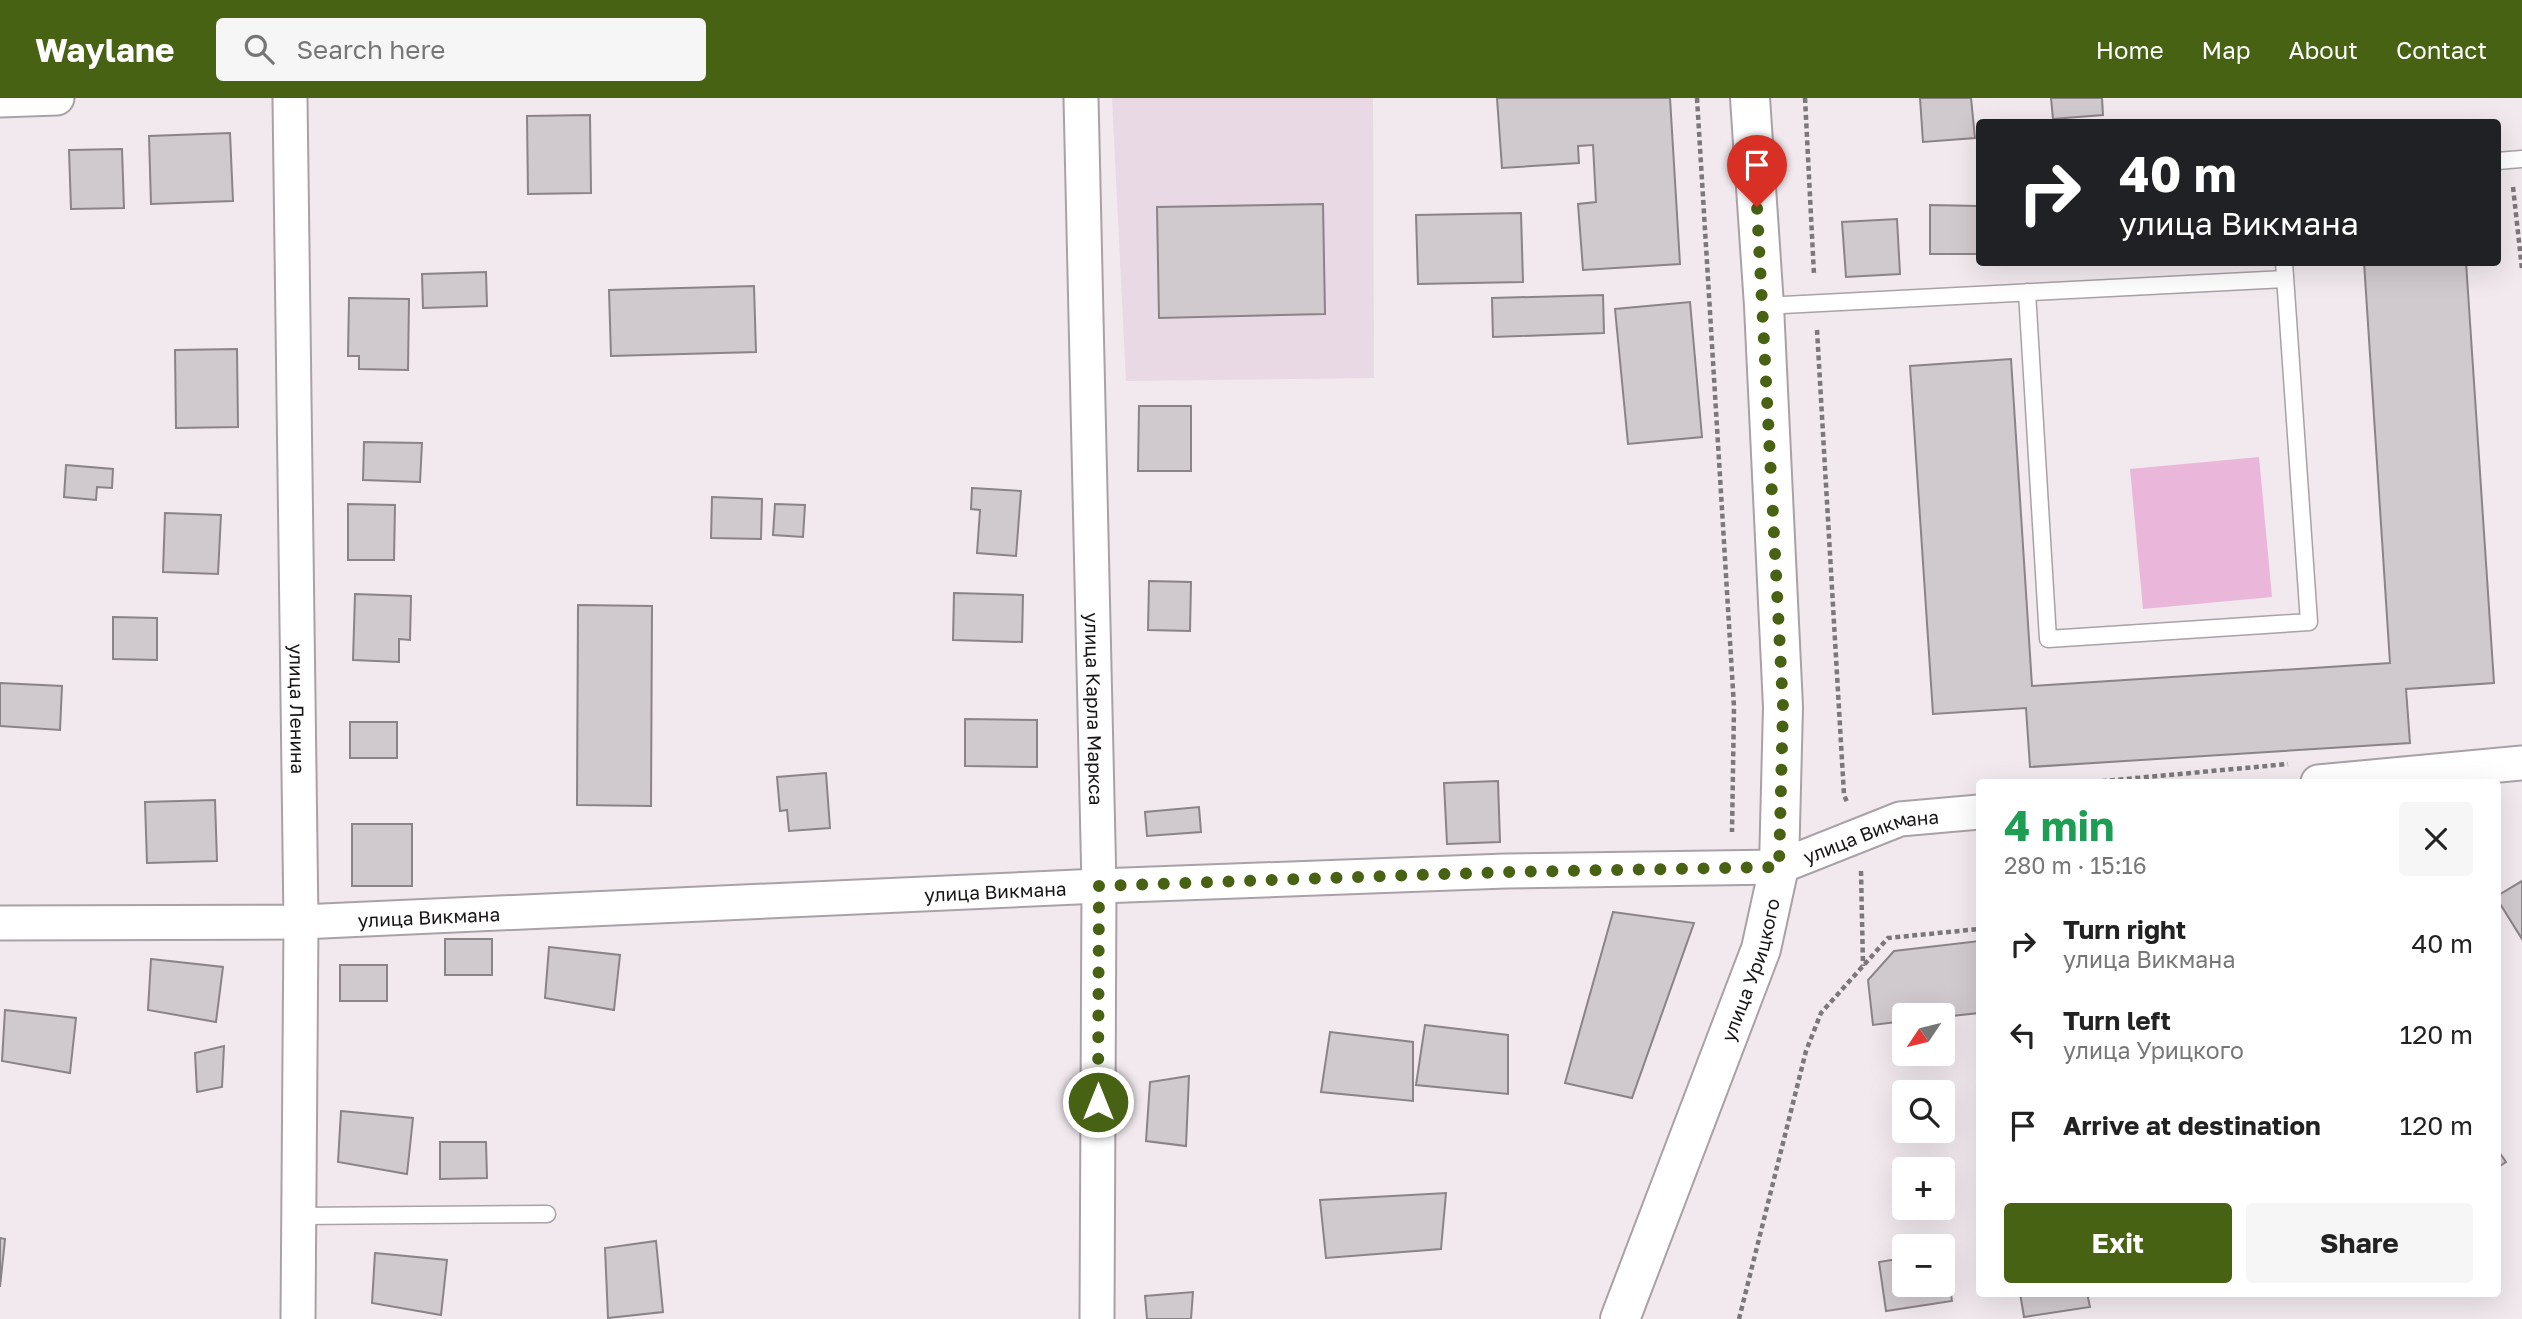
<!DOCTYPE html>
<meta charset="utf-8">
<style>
:root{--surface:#fff;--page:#f6f6f6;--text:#222;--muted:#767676;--accent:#466212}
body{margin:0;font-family:"Golos Text",sans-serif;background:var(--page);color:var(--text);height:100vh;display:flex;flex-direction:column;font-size:26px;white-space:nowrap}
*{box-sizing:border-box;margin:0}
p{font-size:23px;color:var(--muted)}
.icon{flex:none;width:38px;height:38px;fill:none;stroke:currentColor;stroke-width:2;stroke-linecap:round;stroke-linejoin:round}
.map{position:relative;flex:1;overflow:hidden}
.drawer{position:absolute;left:1976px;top:681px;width:525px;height:518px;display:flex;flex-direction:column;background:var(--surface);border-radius:7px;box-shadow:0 7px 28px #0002}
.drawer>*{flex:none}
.hud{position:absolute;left:1976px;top:21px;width:525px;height:147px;border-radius:7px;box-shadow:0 7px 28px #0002;background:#202124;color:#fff;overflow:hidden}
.needle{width:46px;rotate:235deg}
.buttons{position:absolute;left:1892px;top:905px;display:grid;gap:14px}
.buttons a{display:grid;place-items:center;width:63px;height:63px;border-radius:7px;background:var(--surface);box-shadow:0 7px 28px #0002;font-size:35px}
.pin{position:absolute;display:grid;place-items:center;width:60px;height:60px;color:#fff;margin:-72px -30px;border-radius:50% 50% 50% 0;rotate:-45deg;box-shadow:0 0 7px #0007}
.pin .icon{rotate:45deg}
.me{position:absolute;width:77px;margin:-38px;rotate:0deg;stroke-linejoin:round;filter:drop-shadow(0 0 5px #0008)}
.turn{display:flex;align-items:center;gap:24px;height:147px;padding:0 28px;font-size:32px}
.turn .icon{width:91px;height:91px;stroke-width:2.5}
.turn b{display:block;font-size:49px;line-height:60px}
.round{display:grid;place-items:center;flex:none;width:74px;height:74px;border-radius:7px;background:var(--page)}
.overview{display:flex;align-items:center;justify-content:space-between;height:119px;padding:0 28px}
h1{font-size:42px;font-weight:700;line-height:52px;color:#1e9e55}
.action{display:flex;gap:14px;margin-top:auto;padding:14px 28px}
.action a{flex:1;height:80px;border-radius:7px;background:var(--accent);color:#fff;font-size:28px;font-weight:700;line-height:80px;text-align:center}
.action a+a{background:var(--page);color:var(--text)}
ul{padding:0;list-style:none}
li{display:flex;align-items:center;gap:21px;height:91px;padding:0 28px}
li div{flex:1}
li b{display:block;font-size:26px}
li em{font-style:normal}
header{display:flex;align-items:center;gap:42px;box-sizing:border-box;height:98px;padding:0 35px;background:var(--accent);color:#fff}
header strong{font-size:33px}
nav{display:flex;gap:38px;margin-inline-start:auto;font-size:24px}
.search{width:490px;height:63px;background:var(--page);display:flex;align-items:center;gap:18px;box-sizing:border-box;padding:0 24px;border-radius:7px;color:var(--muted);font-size:26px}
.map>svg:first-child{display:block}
</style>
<header>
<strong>Waylane</strong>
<div class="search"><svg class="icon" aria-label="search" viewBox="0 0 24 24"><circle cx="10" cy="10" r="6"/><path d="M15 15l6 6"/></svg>Search here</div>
<nav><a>Home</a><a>Map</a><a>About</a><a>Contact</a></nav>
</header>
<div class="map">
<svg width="2522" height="1221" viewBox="0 0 2522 1221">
<rect width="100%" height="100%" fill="#f1e9ee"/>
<path fill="#e8d9e4" d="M1112 0H1373L1374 280 1126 283Z"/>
<path fill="#eab7db" d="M2259 359 2272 499 2143 511 2130 371Z"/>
<path fill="#d0c9ce" stroke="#8a8387" stroke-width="2" d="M1497 0H1670L1680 166 1583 172 1578 106 1596 104 1593 47 1578 48 1579 65 1502 70Z
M1920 0H1971L1975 40 1923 44Z
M2051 0H2102L2103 17 2053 21Z
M590 17 591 95 528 96 527 18Z
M230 35 233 103 151 106 149 38Z
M122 51 124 110 71 111 69 52Z
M1323 106 1325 216 1159 220 1157 109Z
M1930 107 1979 108V156H1930Z
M1521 115 1523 184 1418 186 1416 117Z
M1897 121 1900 176 1846 179 1842 124Z
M2364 164H2466L2494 585 2406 591 2410 645 2030 669 2026 610 1933 616 1910 268 2011 261 2032 588 2390 565Z
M486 174 487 208 423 210 422 176Z
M754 188 756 254 611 258 609 192Z
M1603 197 1604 235 1493 239 1492 200Z
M349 200 409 201 408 272 359 271V258H348Z
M1690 204 1702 339 1628 346 1615 211Z
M237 251 238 329 176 330 175 252Z
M1139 308H1191V373H1138Z
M364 344 422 345 420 384 363 382Z
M66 367 113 371 112 390 97 389 96 402 64 399Z
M972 390 1021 393 1016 458 977 455 980 412 971 411Z
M712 399 762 401 761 441 711 440Z
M348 406 395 407 394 462H348Z
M775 406 805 407 803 439 773 437Z
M165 415 221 417 218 476 163 474Z
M1149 483 1191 484 1190 533 1148 532Z
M954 495 1023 497 1022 544 953 542Z
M355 496 411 498 410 542 399 541V564L353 562Z
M578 507 652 508 651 708 577 707Z
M113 519 157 520V562L113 561Z
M0 585 62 588 60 632 0 628Z
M965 621 1037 622V669L965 668Z
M350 624H397V660H350Z
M826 675 830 730 789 733 787 712 780 713 777 679Z
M1498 683 1500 744 1447 746 1444 685Z
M215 702 217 763 147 765 145 704Z
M1199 709 1201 734 1147 738 1145 714Z
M352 726H412V788H352Z
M2522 783V841L2497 801V798Z
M1613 814 1694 825 1632 1000 1565 985Z
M445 841H492V877H445Z
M1979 843V915L1942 919V917H1904V923L1873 927 1868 882 1894 853Z
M549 849 620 857 614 912 545 900Z
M151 861 223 869 216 924 148 912Z
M340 867H387V903H340Z
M5 912 76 920 70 975 2 963Z
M1425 927 1508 937V996L1416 987Z
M1330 934 1413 944V1003L1321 994Z
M224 948 222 989 197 994 195 955Z
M1189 978 1186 1048 1146 1043 1150 984Z
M341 1013 413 1020 407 1076 338 1064Z
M440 1044H486L487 1080 440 1081Z
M2497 1051 2506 1064 2497 1070Z
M1446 1095 1441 1151 1326 1160 1320 1102Z
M0 1140 5 1141 0 1189Z
M656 1143 663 1214 608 1220 605 1150Z
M1945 1154 1952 1203 1886 1213 1879 1164 1904 1160V1186H1942V1155Z
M375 1155 447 1162 441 1217 372 1205Z
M1193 1194 1191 1221H1147L1145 1198Z
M2020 1195H2087L2090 1209 2024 1219Z"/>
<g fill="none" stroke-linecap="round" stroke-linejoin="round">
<g stroke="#a9a1a6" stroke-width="19">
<path id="service" d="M2497 63 2522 61
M2027 194 2048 541 2309 524 2284 164
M1764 208 2285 181
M297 1118 547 1116"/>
</g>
<g stroke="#a9a1a6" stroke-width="37">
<g id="minor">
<path id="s1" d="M290 0 301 824 298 1221"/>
<path id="s2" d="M1081 0 1099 788 1097 1221"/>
<path d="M0 2 57 0"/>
<path d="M2318 684 2522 665"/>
<path id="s3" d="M0 825 301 824 1099 788 1506 773 1779 769 1900 721 1979 714"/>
</g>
</g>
<g stroke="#a9a1a6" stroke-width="42">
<g id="primary">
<path id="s4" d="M1620 1221 1761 851 1779 769 1783 609 1764 208 1750 0"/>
</g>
</g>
<path stroke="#7c777a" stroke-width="4.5" stroke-dasharray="5 3.5" stroke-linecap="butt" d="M1697 0 1734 609 1732 734
M1805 0 1814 177
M2513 89 2522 171
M1817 232 1844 697 1847 704
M2093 684 2288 666
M1861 773 1863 868
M1739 1221 1806 953 1821 915 1888 840 1979 831"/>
<use href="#service" stroke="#fff" stroke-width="16"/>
<use href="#minor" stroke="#fff" stroke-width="33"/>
<use href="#primary" stroke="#fff" stroke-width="38"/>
</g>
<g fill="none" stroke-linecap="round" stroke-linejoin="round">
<path stroke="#466212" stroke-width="12" stroke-dasharray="0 21.6" d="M1098 1004 1099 788 1506 774 1779 769 1783 609 1757 109"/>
</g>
<g text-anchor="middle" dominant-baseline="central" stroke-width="6" stroke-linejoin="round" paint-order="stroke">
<g font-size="19" fill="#181517" stroke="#fef6fb">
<text stroke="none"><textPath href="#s1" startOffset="611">улица Ленина</textPath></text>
<text stroke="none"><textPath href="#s2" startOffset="611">улица Карла Маркса</textPath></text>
<text stroke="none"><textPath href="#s3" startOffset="1878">улица Викмана</textPath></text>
<text stroke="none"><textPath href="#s3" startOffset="996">улица Викмана</textPath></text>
<text stroke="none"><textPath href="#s3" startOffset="429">улица Викмана</textPath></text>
<text stroke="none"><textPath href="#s4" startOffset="373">улица Урицкого</textPath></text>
</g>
</g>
</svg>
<div class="buttons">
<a><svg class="needle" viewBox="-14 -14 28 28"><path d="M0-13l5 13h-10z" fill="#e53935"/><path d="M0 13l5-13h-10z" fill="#767676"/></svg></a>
<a><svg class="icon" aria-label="search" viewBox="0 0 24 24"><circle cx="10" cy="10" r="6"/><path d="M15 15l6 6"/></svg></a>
<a>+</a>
<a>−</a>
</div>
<div class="pin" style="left:1757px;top:109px;background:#d93025"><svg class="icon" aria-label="arrive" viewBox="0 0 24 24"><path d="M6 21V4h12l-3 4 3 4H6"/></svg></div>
<svg class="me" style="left:1098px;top:1004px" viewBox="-20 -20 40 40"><circle r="17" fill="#466212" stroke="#fff" stroke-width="3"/><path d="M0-11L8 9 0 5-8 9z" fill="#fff"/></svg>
<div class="hud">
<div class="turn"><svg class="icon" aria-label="right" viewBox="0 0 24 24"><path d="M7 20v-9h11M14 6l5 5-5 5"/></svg><div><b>40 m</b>улица Викмана</div></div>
</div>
<section class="drawer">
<div class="overview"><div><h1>4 min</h1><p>280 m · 15:16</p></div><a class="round"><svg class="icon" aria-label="close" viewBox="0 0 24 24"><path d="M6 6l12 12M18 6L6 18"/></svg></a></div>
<ul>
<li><svg class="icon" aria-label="right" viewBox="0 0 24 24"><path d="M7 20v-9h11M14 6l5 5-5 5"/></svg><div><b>Turn right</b><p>улица Викмана</p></div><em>40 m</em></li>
<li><svg class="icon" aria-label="left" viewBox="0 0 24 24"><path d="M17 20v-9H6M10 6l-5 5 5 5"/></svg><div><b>Turn left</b><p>улица Урицкого</p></div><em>120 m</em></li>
<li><svg class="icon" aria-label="arrive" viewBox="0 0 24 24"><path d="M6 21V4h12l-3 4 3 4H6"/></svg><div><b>Arrive at destination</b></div><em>120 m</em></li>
</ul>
<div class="action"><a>Exit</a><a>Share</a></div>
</section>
</div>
